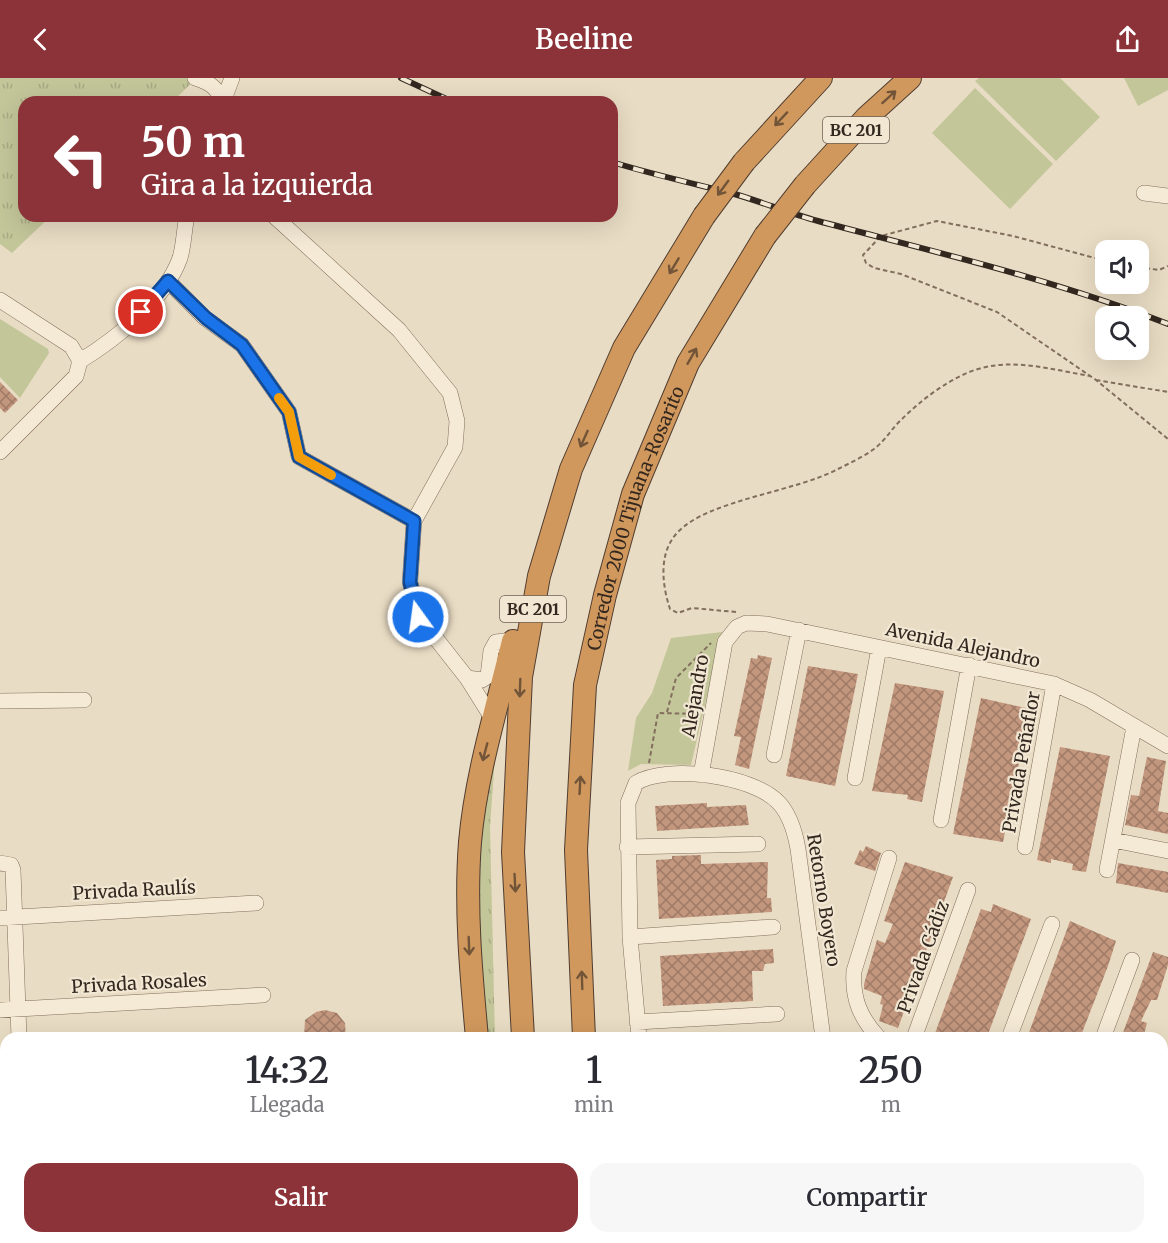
<!DOCTYPE html>
<html lang="es">
<meta charset="utf-8">
<style>
:root{--surface:#fff;--page:#f7f7f7;--text:#2b2b33;--muted:#7c7c81;--accent:#8b3338}
body{margin:0;font-family:Merriweather,serif;background:var(--page);color:var(--text);height:100vh;display:flex;flex-direction:column;font-size:22px;white-space:nowrap}
*{box-sizing:border-box;margin:0}
p{font-size:20px;color:var(--muted)}
.icon{flex:none;width:33px;height:33px;fill:none;stroke:currentColor;stroke-width:2;stroke-linecap:round;stroke-linejoin:round}
.map{position:relative;flex:1;overflow:hidden}
.panel{position:absolute;left:0px;top:954px;width:1168px;height:212px;display:flex;flex-direction:column;background:var(--surface);border-radius:18px 18px 0 0;box-shadow:0 6px 24px #0002}
.panel>*{flex:none}
.guide{position:absolute;left:18px;top:18px;width:600px;height:126px;border-radius:18px;box-shadow:0 6px 24px #0002;background:#8b3338;color:#fff;overflow:hidden}
.fabs{position:absolute;left:1095px;top:162px;display:grid;gap:12px}
.fabs a{display:grid;place-items:center;width:54px;height:54px;border-radius:12px;background:var(--surface);box-shadow:0 6px 24px #0002;font-size:30px}
.pin{position:absolute;display:grid;place-items:center;width:51px;height:51px;color:#fff;margin:-26px;border:3px solid #fff;border-radius:50%;box-shadow:0 2px 6px #0007}
.me{position:absolute;width:66px;margin:-33px;rotate:346deg;stroke-linejoin:round;filter:drop-shadow(0 0 4px #0008)}
.turn{display:flex;align-items:center;gap:21px;height:126px;padding:0 24px;font-size:27px}
.turn .icon{width:78px;height:78px;stroke-width:2.5}
.turn b{display:block;font-size:42px;line-height:51px}
.eta{display:flex;justify-content:space-evenly;align-items:center;height:102px;text-align:center}
.eta b{font-size:36px;font-weight:600;line-height:42px}
.cta{display:flex;gap:12px;margin-top:auto;padding:12px 24px}
.cta a{flex:1;height:69px;border-radius:18px;background:var(--accent);color:#fff;font-size:24px;font-weight:600;line-height:69px;text-align:center}
.cta a+a{background:var(--page);color:var(--text)}
header{display:flex;justify-content:space-between;align-items:center;height:78px;padding:0 24px;background:var(--accent);color:#fff;font-size:27px;font-weight:600}
.map>svg:first-child{display:block}
</style>
<header><svg class="icon" aria-label="back" viewBox="0 0 24 24"><path d="M15 5l-7 7 7 7"/></svg>Beeline<svg class="icon" aria-label="share" viewBox="0 0 24 24"><path d="M12 15V3M7 8l5-5 5 5M5 13v7h14v-7"/></svg></header>
<div class="map">
<svg width="1168" height="1165" viewBox="0 0 1168 1165">
<defs>
<pattern id="grass-tufts" width="24" height="20" patternUnits="userSpaceOnUse" patternTransform="scale(1.5)"><rect width="24" height="20" fill="#c3c699"/><path d="M3 7l-1-3M5 7V3M7 7l1-3M15 17l-1-3M17 17v-4M19 17l1-3" fill="none" stroke="#a8aa83"/></pattern>
<pattern id="building-cross-hatch" width="8" height="8" patternUnits="userSpaceOnUse" patternTransform="scale(1.5)"><rect width="8" height="8" fill="#c3977e"/><path d="M0 0l8 8M0 8l8-8" fill="none" stroke="#9f7b67"/></pattern>
</defs>
<rect width="100%" height="100%" fill="#e9dcc4"/>
<path fill="url(#grass-tufts)" d="M0 0H197L172 24H24V138H51L12 175 0 166Z
M495 678 490 749 495 960H484L476 805 480 725Z"/>
<path fill="#c3c699" d="M979 0H1060L1100 39 1056 83 975 3Z
M1124 0H1168V12L1138 28Z
M975 10 1053 86 1010 131 932 55Z
M0 241 48 271 49 275 20 320 0 299Z
M722 554 691 687 641 686 628 693 636 640 652 615 671 560Z"/>
<path fill="url(#building-cross-hatch)" d="M0 304 18 322 5 335 0 330Z
M758 577 772 580 749 691 735 687 741 659 734 658 751 580 757 581Z
M808 588 858 596 835 708 786 698Z
M895 605 944 613 922 724 907 721 908 717 872 713Z
M981 620 1030 631 1003 764 953 756Z
M1060 669 1110 678 1086 794 1072 792 1073 786 1051 781V785L1037 782Z
M1147 679 1166 683 1158 733 1168 735V756L1125 747 1131 717 1139 718Z
M707 725V729L746 727 749 747 657 753 655 728Z
M866 768 881 775 875 793 854 786 860 772 863 774Z
M701 777V786L768 784 767 820H771L772 834 659 841 656 782 672 781V778Z
M905 784 953 799 898 950 879 943 883 927 880 926 882 918 864 911V906L877 862 885 865 893 846 884 843Z
M1118 785 1168 794V815L1116 805Z
M993 826 1031 841 987 959 934 958 981 831 991 834Z
M1070 843 1116 863 1108 888 1080 960H1027Z
M773 871 774 885 765 886 763 893H752L753 923 663 928 660 878Z
M1153 874 1168 879V887L1157 922H1151L1141 943 1147 945 1143 960 1132 958 1131 960H1121Z
M325 932 337 935 345 945 346 960H304L305 942 316 934Z"/>
<g fill="none" stroke-linecap="round" stroke-linejoin="round">
<g stroke="#826e5c" stroke-width="16">
<path id="minor" d="M195 0C210 5 217 9 223 24
M223 24 232 0
M1144 115 1168 118
M274 138 399 252 450 315 457 343 455 369 414 443 410 504 419 539 467 600 494 643
M168 203 205 240 242 267 289 334 299 379 414 443
M0 222 71 268 80 283
M80 283C116 261 165 222 180 180 184 167 184 151 187 138
M0 374 76 298 80 283
M467 600 482 602 488 598 491 573 496 564 522 561
M0 623 84 622
M774 677 799 552
M701 697 725 564 737 549 746 545 767 546 1054 606 1090 622 1168 668
M855 700 879 570
M941 742 969 587
M1113 762 1168 773
M627 769 758 766
M1025 769 1054 606
M0 785 11 787 13 792 19 960
M1107 792 1134 649
M0 840 256 825
M630 859 773 849
M0 932 263 917
M637 944 777 936
M639 960 630 859 628 725 636 705C667 686 752 697 778 724 790 736 795 754 798 771L823 960
M879 960C860 940 852 920 854 893L889 780
M914 960 968 812
M1009 960 1052 846
M1103 960 1132 882
M0 1028 6 1027
M1162 1123 1168 1120
M712 1160 716 1165
M928 1160 933 1165
M759 1165 766 1160
M947 1165 954 1160"/>
</g>
<g stroke="#503d30" stroke-width="24">
<g id="highway">
<path d="M744 84 821 0"/>
<path d="M805 107 866 40 910 0"/>
<path d="M477 960C471 895 465 829 470 764 476 696 497 630 513 563"/>
<path d="M523 960 513 774 521 599 539 498 571 391 624 270 704 138"/>
<path id="s1" d="M584 960 576 772 585 607 605 517 633 416 688 285 765 158"/>
<path d="M493 1160 494 1165"/>
<path d="M534 1160V1165"/>
<path d="M593 1160V1165"/>
</g>
</g>
<path stroke="#826e5c" stroke-width="2" stroke-dasharray="4.5 3" stroke-linecap="butt" d="M1106 183 1013 158 937 143 881 158 863 177 866 185 874 190 901 196 997 234 1096 302 1168 361
M1138 189 1159 192 1168 188
M1096 302 1168 314
M736 534 692 530 678 535 670 531C662 507 658 474 678 454 708 422 795 414 838 391 850 385 863 379 874 371 885 363 892 350 902 341 921 322 951 299 978 291 1014 280 1054 292 1090 298
M667 634 676 600 711 565
M649 685 658 635 699 636"/>
<use href="#minor" stroke="#f5ead6" stroke-width="15"/>
<use href="#highway" stroke="#d0985d" stroke-width="22"/>
<g stroke="#33281f" stroke-width="6">
<path id="rail" d="M401 0 453 24
M612 84C651 96 691 105 731 115 760 123 788 135 818 143 935 174 1055 202 1168 246"/>
</g>
<use href="#rail" stroke="#f1e7d3" stroke-width="4" stroke-dasharray="11" stroke-linecap="butt"/>
<g stroke="#503d30" stroke-width="24" stroke-linecap="butt">
<path id="highway-bridge" d="M704 138 744 84
M765 158 805 107"/>
</g>
<use href="#highway-bridge" stroke="#d0985d" stroke-width="22"/>
</g>
<defs><path id="oneway-shaft" d="M-6 0H5M1.5-3L5.5 0L1.5 3" fill="none" stroke-width="1.6" stroke-linecap="round" stroke-linejoin="round" transform="scale(1.5)"/></defs>
<g stroke="#725538">
<use href="#oneway-shaft" transform="translate(889 19) rotate(-42)"/>
<use href="#oneway-shaft" transform="translate(781 41) rotate(133)"/>
<use href="#oneway-shaft" transform="translate(723 110) rotate(126)"/>
<use href="#oneway-shaft" transform="translate(674 188) rotate(121)"/>
<use href="#oneway-shaft" transform="translate(692 278) rotate(-60)"/>
<use href="#oneway-shaft" transform="translate(584 361) rotate(114)"/>
<use href="#oneway-shaft" transform="translate(520 610) rotate(92)"/>
<use href="#oneway-shaft" transform="translate(485 674) rotate(105)"/>
<use href="#oneway-shaft" transform="translate(580 707) rotate(-87)"/>
<use href="#oneway-shaft" transform="translate(515 805) rotate(87)"/>
<use href="#oneway-shaft" transform="translate(469 868) rotate(88)"/>
<use href="#oneway-shaft" transform="translate(582 902) rotate(-92)"/>
</g>
<g fill="none" stroke-linecap="round" stroke-linejoin="round">
<g stroke="#114b97" stroke-width="15">
<path id="route" d="M141 234 168 203 206 240 242 267 289 334 299 379 414 443 410 504 418 539"/>
</g>
<use href="#route" stroke="#1a73e8" stroke-width="10"/>
<path stroke="#f59e0b" stroke-width="10" d="M279 320 289 334 299 379 331 397"/>
</g>
<g text-anchor="middle" dominant-baseline="central" stroke-width="4.5" stroke-linejoin="round" paint-order="stroke">
<g fill="#f1e7d3" stroke="#6c6155" stroke-width="1.5">
<rect x="823" y="39" width="66" height="26" rx="4.5"/>
<rect x="500" y="518" width="66" height="26" rx="4.5"/>
</g>
<g font-size="16" font-weight="bold" fill="#33281f">
<text x="856" y="52">BC 201</text>
<text x="533" y="531">BC 201</text>
</g>
<g font-size="18" fill="#33281f" stroke="#f1e7d3">
<text stroke="none"><textPath href="#s1" startOffset="528">Corredor 2000 Tijuana-Rosarito</textPath></text>
<text transform="translate(963 567) rotate(12)">Avenida Alejandro</text>
<text transform="translate(695 618) rotate(-80)">Alejandro</text>
<text transform="translate(1021 684) rotate(-80)">Privada Peñaflor</text>
<text transform="translate(134 812) rotate(-3)">Privada Raulís</text>
<text transform="translate(824 822) rotate(81)">Retorno Boyero</text>
<text transform="translate(923 879) rotate(-70)">Privada Cádiz</text>
<text transform="translate(139 905) rotate(-3)">Privada Rosales</text>
</g>
</g>
</svg>
<div class="fabs">
<a><svg class="icon" aria-label="sound" viewBox="0 0 24 24"><path d="M4 9h4l5-4v14l-5-4H4zM17 9q2 3 0 6"/></svg></a>
<a><svg class="icon" aria-label="search" viewBox="0 0 24 24"><circle cx="10" cy="10" r="6"/><path d="M15 15l6 6"/></svg></a>
</div>
<div class="pin" style="left:141px;top:234px;background:#d93025"><svg class="icon" aria-label="arrive" viewBox="0 0 24 24"><path d="M6 21V4h12l-3 4 3 4H6"/></svg></div>
<svg class="me" style="left:418px;top:539px" viewBox="-20 -20 40 40"><circle r="17" fill="#1a73e8" stroke="#fff" stroke-width="3"/><path d="M0-11L8 9 0 5-8 9z" fill="#fff"/></svg>
<div class="guide">
<div class="turn"><svg class="icon" aria-label="left" viewBox="0 0 24 24"><path d="M17 20v-9H6M10 6l-5 5 5 5"/></svg><div><b>50 m</b>Gira a la izquierda</div></div>
</div>
<section class="panel">
<div class="eta">
<div><b>14:32</b><p>Llegada</p></div>
<div><b>1</b><p>min</p></div>
<div><b>250</b><p>m</p></div>
</div>
<div class="cta"><a>Salir</a><a>Compartir</a></div>
</section>
</div>
